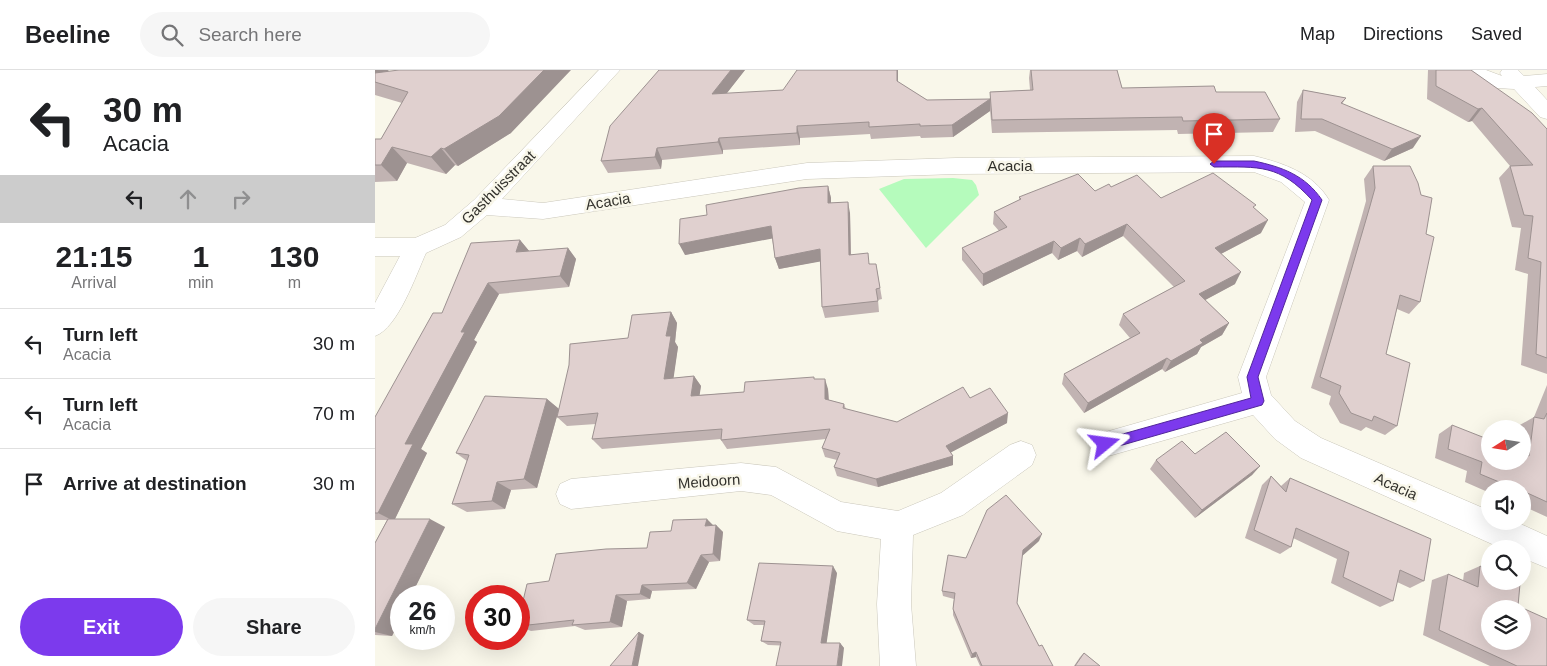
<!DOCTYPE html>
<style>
:root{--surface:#fff;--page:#f6f6f6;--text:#202124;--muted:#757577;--line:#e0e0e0;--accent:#7c3aed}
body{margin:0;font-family:Arial,sans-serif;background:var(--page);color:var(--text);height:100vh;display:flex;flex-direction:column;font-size:19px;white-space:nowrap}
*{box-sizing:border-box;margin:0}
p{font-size:16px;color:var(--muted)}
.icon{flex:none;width:28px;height:28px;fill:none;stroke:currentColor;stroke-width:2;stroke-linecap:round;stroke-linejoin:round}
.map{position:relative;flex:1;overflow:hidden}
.panel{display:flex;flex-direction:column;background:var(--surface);width:375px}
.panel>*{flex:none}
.top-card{background:#fff;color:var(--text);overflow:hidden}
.needle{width:32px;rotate:258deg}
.buttons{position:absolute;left:1106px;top:350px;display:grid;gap:10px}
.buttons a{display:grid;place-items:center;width:50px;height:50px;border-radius:50%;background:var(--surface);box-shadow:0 5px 20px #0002;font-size:25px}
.speed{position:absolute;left:15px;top:515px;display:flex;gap:10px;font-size:25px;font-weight:700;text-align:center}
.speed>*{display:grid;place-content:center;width:65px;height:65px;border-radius:50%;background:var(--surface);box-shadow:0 5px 20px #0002;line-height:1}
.speed small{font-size:12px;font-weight:400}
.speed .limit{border:8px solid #d22;background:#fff;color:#111}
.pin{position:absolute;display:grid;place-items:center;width:42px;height:42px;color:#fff;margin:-51px -21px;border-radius:50% 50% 50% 0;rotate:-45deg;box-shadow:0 0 5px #0007}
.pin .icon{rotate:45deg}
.me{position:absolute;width:55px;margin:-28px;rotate:74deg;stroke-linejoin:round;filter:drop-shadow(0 0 4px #0008)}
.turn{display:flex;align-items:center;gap:18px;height:105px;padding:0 20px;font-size:22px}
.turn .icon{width:65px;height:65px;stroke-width:2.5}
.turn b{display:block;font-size:35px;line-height:42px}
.lanes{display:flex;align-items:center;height:48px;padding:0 20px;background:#0003;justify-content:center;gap:25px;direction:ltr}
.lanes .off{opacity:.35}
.eta{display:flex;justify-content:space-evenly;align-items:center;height:85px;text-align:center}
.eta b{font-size:30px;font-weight:800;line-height:35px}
.cta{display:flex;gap:10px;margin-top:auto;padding:10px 20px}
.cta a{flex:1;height:58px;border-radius:30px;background:var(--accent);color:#fff;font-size:20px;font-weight:800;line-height:58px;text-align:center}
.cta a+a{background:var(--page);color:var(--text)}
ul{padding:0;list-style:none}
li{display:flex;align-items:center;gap:15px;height:70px;padding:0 20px;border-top:1px solid var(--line)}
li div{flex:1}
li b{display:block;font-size:19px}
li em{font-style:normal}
header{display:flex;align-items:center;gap:30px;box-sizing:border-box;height:70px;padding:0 25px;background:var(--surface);border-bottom:1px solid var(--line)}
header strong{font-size:24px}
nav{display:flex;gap:28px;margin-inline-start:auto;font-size:18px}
.search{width:350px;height:45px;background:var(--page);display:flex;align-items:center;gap:12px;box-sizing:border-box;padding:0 18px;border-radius:28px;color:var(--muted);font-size:19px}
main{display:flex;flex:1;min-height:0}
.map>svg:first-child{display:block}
</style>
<header>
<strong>Beeline</strong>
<div class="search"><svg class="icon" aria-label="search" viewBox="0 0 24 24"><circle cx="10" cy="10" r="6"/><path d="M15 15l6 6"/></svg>Search here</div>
<nav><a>Map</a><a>Directions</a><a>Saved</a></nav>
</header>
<main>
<section class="panel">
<div class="top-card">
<div class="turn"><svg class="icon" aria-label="left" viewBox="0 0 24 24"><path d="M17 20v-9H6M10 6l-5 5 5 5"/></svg><div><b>30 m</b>Acacia</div></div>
<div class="lanes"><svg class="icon" aria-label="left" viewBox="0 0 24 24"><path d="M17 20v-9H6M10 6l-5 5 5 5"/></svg><svg class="icon off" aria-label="ahead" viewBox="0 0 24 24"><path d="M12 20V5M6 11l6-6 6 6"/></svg><svg class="icon off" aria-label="right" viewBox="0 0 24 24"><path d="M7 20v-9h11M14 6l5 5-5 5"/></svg></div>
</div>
<div class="eta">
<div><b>21:15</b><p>Arrival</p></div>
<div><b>1</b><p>min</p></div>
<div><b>130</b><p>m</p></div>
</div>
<ul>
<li><svg class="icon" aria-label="left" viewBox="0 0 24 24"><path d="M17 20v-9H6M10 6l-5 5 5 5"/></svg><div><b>Turn left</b><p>Acacia</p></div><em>30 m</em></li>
<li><svg class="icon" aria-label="left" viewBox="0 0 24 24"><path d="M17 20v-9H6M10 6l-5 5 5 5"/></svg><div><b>Turn left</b><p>Acacia</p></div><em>70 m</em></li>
<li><svg class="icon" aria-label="arrive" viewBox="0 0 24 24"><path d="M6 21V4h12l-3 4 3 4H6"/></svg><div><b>Arrive at destination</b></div><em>30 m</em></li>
</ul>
<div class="cta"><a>Exit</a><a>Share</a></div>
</section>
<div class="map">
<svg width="1172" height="596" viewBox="0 0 1172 596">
<rect width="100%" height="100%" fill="#f9f7ea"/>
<path fill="#b5fbbc" d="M578 108 597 110 601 115 604 125 551 178 504 119 529 109Z"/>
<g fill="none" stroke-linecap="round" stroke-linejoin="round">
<g stroke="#cac7bb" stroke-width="1">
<path id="street" d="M224 0H245L127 129 168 133 432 93 581 88 879 86C908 93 938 103 954 130L891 307 896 325 920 351 946 368 1115 441V451H1139L1172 466V498L1148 488V479H1128L926 388 900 369 878 345 730 387 720 383 715 374 720 365 867 323 863 307 930 132 906 112 879 102 581 104 432 109 168 149 112 145 86 167 51 183C41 205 23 258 0 266V233L25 186H0V168H40L70 155 99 130Z
M1083 0H1111L1127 6 1125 3 1127 0H1143L1149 6 1172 4V16L1160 17 1172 30V49L1165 47 1139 19 1122 18 1086 4Z
M646 371 657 375 661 385 657 395 588 445 538 465 536 534 541 596H505L502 534 506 469 462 461 396 425 366 421 196 439 185 434 181 424 185 414 196 409 366 393 401 397 466 432 523 441 566 423 635 375Z"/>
</g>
<use href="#street" fill="#fff" fill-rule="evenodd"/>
</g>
<path fill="#c1b3b2" d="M0 0H14L12 1 136 63 83 96 80 95 71 104 32 93 22 111 0 112V69H6L27 33 0 25Z
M284 0H370L351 24 523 12 552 30 615 29V22L655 20 654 8 655 0H742L747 18 841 22 905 49 898 62 803 64 802 60 617 63 615 40V41L578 67 546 68 545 66 496 69 495 64 425 68V75L348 80V84L287 90 286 99 233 103 226 91Z
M1053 0H1096L1172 59V304L1146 295 1153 204 1140 200 1146 158 1137 157 1124 108 1135 96 1097 51 1093 52 1052 29Z
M928 20 971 28 967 34 1038 78 1009 91 940 61 920 62 922 32Z
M998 96 1051 164 1045 232 1034 244 1022 239 1011 284 1022 356 1010 365 991 357 986 361 965 353 954 334 956 326 936 318 986 149 991 131 989 109Z
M453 116 456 128V133L475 143 476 184 495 194H501L507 229 503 230 504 242 450 248 447 237 445 191 404 199 400 188 397 168 310 185 332 145Z
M736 117 786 128 880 138 886 163 846 184 860 214 830 230 854 253 847 265 826 277 822 284 790 302 787 299 709 343 687 314 689 304 755 268 744 255 748 244 799 217 748 166 707 187 702 181 683 190 677 183 608 216 587 190V178L624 161 618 154 619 142 644 130V127L720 121Z
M145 170 154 181 193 178 201 189 194 217 124 224 99 270 102 272 46 379 52 383 20 449 70 457 36 526H26V548L17 566 0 565V473L12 450H0V347L67 243Z
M296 242 302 253 300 272 303 277 298 308 319 306 326 316 324 325 369 322 440 309 453 319 454 330 469 334 471 339 522 352 595 328 632 353 576 382 578 386V395L503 417 462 406 459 397 462 390 450 387 447 378 451 369 352 379 346 370V369L227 379 217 369 221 354 192 356 182 347 253 268Z
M1172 315V447L1148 436V419H1115V423L1090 412 1092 401 1060 388 1064 364 1077 355 1148 391V359H1143V356L1159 347Z
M172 329 184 339 162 418 136 420 130 439 92 442 77 434 92 391 81 383Z
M820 384 885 396 877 405 820 448 775 399 781 390Z
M896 406 906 416 915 408 1049 511 1035 518 1022 512 1018 531 1005 537 956 513 962 489 918 468 916 477 905 484 870 468 887 415Z
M341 455 348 462 345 491 334 492 321 519 277 521 275 529 252 531 247 557 210 560 200 556 156 561 144 556V548L174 511 272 478 296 461Z
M664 471 647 486 642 533 664 576 678 596H605L601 587 596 588 578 545V539L579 529 568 526 567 521Z
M1105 496 1143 536 1172 596H1115L1048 565 1057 510 1073 504 1088 511 1089 503Z
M462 503 451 573H465L469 578 393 575 386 571 389 555H379L372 550Z
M709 583 725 596H699L705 587Z"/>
<path fill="#9d9291" d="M0 0H14L0 9Z
M169 0H196L136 63 83 96 69 79Z
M356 0H370L341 37 337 24Z
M522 0H523V24L522 11Z
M615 29V41L578 67 577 55Z
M1107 38 1097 51 1093 52 1103 39Z
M422 56 425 68V75L422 63Z
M1046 66 1038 78 1009 91 1017 79Z
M344 68 348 80V84L343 72Z
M17 77 32 93 22 111 6 95Z
M66 78 80 95 71 104 56 87Z
M282 78 287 90 286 99 280 87Z
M453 116 456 128V145L453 133Z
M473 132 475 143 476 196 474 185Z
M893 150 886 163 834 190 840 178Z
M752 154 748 166 707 187 710 174Z
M396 156 400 168 310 185 304 174Z
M705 168 702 181 683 190 686 178Z
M145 170 155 182H141Z
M679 171 677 183 608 216V204Z
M193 178 201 189 194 217 185 206Z
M445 179 448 191 404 199 400 188Z
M866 202 860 214 819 236 824 224Z
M113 213 124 224 99 270 102 272 46 379 52 383 19 451 3 443 30 374 86 262Z
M296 242 302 253 300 272 303 277 297 319 289 309 291 266Z
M854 253 847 265 826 277 822 284 790 302 796 291 825 270Z
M792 288 787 299 709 343 713 333Z
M319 306 326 316 323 336 316 326Z
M450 309 453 319 454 339 450 329Z
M172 329 184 339 162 418 149 409Z
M633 343 632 353 571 385V376Z
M578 386V395L503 417 501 409Z
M885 396 877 405 820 448 827 440Z
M122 412 136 420 130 439 117 431Z
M55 449 70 457 36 526H26V548L17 566 0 562V559Z
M332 449 339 456H330Z
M341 455 348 462 345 491 338 484Z
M667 464 664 471 646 487 648 480Z
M326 485 334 492 321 519 312 513Z
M458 496 462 503 451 577 446 573Z
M267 515 277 521 275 529 265 524Z
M241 525 252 531 247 557 235 552Z
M264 562 269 565 263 596H257Z
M465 573 469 578 467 596H462Z
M601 582V587L596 588 597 584Z"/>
<path fill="#e0d0cf" stroke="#9d9291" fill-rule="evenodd" d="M24 0H169L124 46 69 79 66 78 56 87 17 77 6 95H0V69H6L33 22 0 12V3Z
M284 0H356L337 24 408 20 422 0H522V11L552 30 615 29 577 55 545 56V54L494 57V52L422 56V63L344 68 343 72 282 78 280 87 226 91 235 56Z
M656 0H742L747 18 839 16 841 22H890L905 49 808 51 807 47 617 50 615 22 658 20Z
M1061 0H1096L1157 43 1172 59V288L1161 284 1166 192 1153 188 1158 146 1149 145 1135 96 1158 95 1107 38 1103 39 1061 16Z
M928 20 971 28 966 33 1046 66 1017 79 947 49H926Z
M998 96H1035L1043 113 1046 125 1057 128 1051 164 1059 167 1045 232 1025 225 1011 284 1035 293 1022 356 999 346 997 351 976 343 964 323 966 316 945 307 995 136 1000 118Z
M838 103 881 135 878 137 893 150 840 178 866 202 824 224 854 253 825 270 828 273 796 291 792 288 713 333 689 304 765 263 748 244 810 211 752 154 710 174 705 168 686 178 679 171 608 204 587 178 632 157 619 142 646 129 644 127 703 104 720 121 734 114 736 117 762 105 786 128Z
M453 116V133L473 132 474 185 493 183 494 194H501L505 218 501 219 503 231 447 237 445 179 400 188 396 156 304 174 305 149 332 145 331 135 424 118Z
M145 170 141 182 193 178 185 206 113 213 86 262H90L30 374H38L3 443H0V347L58 243H67L96 173Z
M296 242 291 266H296L289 309 319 306 316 326 369 322 370 312 439 307V309H450V329L469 334 468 338 522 352 588 317 595 328 615 318 633 343 571 376 578 386 501 409 459 397 465 383 447 378 455 359 346 370 347 359 217 369 223 343 182 347 194 295 195 274 253 268 257 245Z
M110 326 172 329 149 409 122 412 117 431 77 434 94 385 81 383Z
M1172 343V432L1148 421V419H1141L1105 404 1107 392 1073 379 1077 355 1115 370V391H1148V383L1154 386 1159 347 1169 349Z
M851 362 885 396 827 440 781 390 807 371 820 384Z
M896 406 911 422 915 408 1056 469 1049 511 1025 500 1018 531 968 507 974 482 921 458 916 477 879 460Z
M631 425 667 464 648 480 642 533 664 576 667 575 678 596H607L601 582 597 584 578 539 580 523 567 521 573 485 591 488 612 440Z
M13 449H55L0 559V473Z
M332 449 330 456 341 455 338 484 326 485 312 513 267 515 265 524 241 525 235 552 197 555 199 550 144 556V548L152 514 174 511 181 484 231 479 272 478 275 462 296 461 298 450Z
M384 493 458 496 446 573H465L462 596H401L406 572 386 571 390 551 372 550Z
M1105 496 1115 501V511H1139L1145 514 1143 536 1172 549V596H1142L1064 560 1073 504 1103 517ZM1115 539H1148V571H1115Z
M264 562 257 596H235Z
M709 583 725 596H700Z"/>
<path fill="#7c3aed" stroke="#51269a" d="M879 91C907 97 930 105 947 130L883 307 889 331 887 335 730 380 726 378 724 374 730 369 876 328 872 307 937 130C904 94 885 97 839 97L835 94 839 91Z"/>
<g text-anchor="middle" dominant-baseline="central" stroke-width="5" stroke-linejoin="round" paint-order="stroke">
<g font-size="15" fill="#32312c" stroke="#f9f7ea">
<text x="635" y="95">Acacia</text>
<text transform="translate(123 117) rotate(-45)">Gasthuisstraat</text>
<text transform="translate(233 131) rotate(-9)">Acacia</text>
<text transform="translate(334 411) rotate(-4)">Meidoorn</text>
<text transform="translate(1021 416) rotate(24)">Acacia</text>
</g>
</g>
</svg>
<div class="buttons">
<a><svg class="needle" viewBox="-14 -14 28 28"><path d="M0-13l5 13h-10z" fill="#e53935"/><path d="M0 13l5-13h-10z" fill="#757577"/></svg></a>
<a><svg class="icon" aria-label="sound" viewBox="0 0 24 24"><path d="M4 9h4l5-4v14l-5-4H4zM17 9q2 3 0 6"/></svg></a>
<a><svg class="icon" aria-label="search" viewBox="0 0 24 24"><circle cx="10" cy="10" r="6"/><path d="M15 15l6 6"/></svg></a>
<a><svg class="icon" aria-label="layers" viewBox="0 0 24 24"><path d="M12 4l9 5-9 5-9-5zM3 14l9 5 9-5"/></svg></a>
</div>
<div class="speed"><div>26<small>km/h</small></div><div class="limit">30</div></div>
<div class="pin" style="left:839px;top:94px;background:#d93025"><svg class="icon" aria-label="arrive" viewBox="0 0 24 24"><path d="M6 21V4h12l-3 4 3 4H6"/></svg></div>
<svg class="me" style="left:730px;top:374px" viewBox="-20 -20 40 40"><path d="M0-17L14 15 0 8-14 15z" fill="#7c3aed" stroke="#fff" stroke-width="4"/></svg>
</div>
</main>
